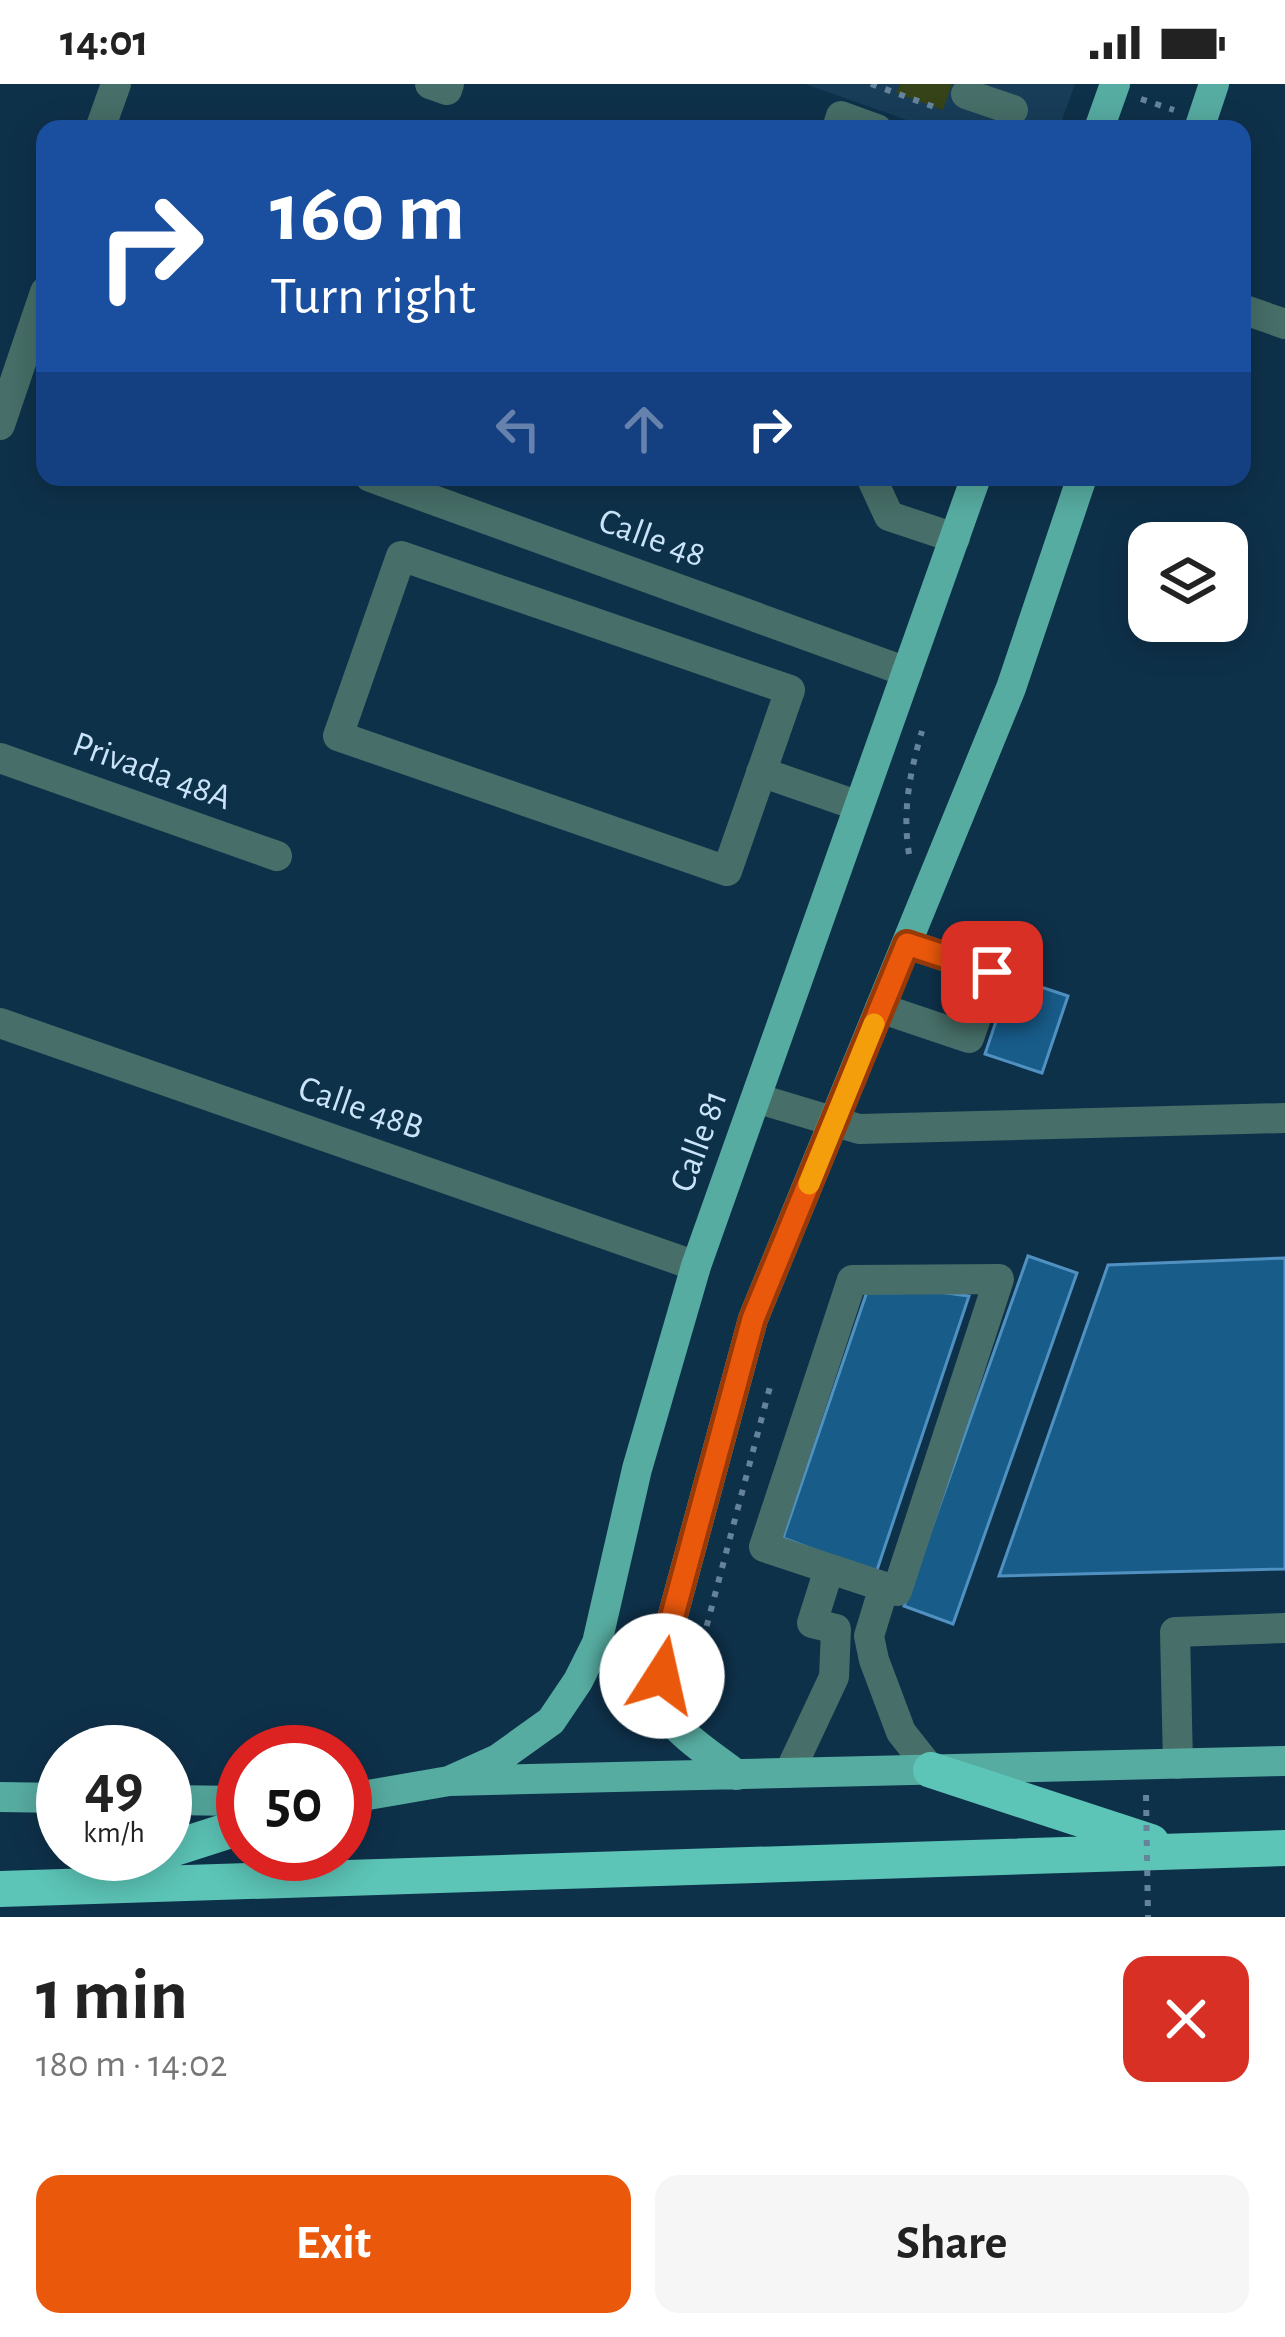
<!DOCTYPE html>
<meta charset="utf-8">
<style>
:root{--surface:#fff;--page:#f6f6f6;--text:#222;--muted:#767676;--accent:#ea580c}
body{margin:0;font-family:"Alegreya Sans",sans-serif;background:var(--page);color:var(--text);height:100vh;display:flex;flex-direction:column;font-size:45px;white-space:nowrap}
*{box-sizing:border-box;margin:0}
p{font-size:39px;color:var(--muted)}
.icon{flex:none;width:66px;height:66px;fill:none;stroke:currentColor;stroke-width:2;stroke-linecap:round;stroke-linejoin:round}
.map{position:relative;height:1833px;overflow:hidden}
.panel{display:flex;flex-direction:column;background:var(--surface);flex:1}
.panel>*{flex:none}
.guide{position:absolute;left:36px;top:36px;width:1215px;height:366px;border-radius:24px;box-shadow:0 6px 30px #0003;background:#1a4fa0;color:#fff;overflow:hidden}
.fabs{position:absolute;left:1128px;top:438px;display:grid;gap:24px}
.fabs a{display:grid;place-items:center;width:120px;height:120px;border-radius:24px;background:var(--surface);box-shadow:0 6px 30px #0003;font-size:60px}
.speed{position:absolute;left:36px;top:1641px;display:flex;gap:24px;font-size:60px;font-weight:700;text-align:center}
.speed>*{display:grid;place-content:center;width:156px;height:156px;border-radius:50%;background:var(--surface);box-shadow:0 6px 30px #0003;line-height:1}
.speed small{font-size:30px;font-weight:400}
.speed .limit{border:18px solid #d22;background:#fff;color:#111}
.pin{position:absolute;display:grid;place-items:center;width:102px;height:102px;color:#fff;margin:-51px;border-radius:24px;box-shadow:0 6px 18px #0006}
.me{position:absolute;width:132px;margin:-66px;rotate:10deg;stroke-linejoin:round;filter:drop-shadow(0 0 9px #0008)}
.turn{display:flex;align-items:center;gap:42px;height:252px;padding:0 36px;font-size:54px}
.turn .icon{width:156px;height:156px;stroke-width:2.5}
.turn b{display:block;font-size:84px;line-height:102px}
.lanes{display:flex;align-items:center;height:114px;padding:0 36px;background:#0003;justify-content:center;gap:60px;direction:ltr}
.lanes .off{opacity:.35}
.round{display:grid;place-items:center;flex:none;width:126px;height:126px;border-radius:24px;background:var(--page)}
.head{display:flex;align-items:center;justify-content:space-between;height:204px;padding:0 36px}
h1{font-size:72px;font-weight:700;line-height:90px}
.action{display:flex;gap:24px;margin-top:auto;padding:24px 36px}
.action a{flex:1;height:138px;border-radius:24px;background:var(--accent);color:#fff;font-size:48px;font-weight:700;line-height:138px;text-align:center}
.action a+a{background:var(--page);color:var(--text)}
.status{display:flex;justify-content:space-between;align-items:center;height:84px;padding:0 60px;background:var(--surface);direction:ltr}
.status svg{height:33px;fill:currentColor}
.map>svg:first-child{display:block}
</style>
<div class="status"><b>14:01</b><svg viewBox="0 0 49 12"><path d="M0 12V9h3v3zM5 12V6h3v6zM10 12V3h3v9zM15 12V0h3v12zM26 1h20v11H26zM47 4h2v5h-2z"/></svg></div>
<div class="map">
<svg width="1285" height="1833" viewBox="0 0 1285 1833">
<rect width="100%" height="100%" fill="#0e314a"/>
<path fill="#183d59" d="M805 0H1075L1059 45H932Z"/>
<path fill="#364318" d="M900 0H952L943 26 896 9Z"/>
<path fill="#185c8a" stroke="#5191c2" stroke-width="3" d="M1011 893 1068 912 1042 989 985 970Z
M1028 1172 1077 1189 953 1540 904 1522Z
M1285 1174V1485L999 1492 1108 1181Z
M870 1199 969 1212 876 1489 783 1454Z"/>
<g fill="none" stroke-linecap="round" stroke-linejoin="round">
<path stroke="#65849b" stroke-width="6" stroke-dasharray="6 9" stroke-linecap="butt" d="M871 0 937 24
M1141 15 1174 26
M909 770C902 727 910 688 922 647
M699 1571 771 1299"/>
<path stroke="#476e68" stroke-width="30" d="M430 0 447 6 449 0
M966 10 1013 26
M100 45 116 0
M837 45 841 32 877 45
M1242 225 1285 240
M0 341 45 208
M370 393 907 588
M871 393 889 432 955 454
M401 472 790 606 727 787 338 652Z
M0 674 277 772
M761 688 859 722
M880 924 969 954 992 888 907 860
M0 939 696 1182
M756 1014 859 1045 1285 1034
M999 1195 897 1507 764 1463 852 1196Z
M884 1503 869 1552 874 1576 901 1648 931 1686
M1178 1680 1175 1548 1285 1544
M789 1689 834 1593 836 1545 812 1539 829 1485"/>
<path stroke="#57aca1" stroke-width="30" d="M1099 45 1115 0
M1199 45 1214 0
M737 1691C716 1674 668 1645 661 1618 656 1599 667 1562 670 1542L753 1235 1011 604 1082 393
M449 1697 498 1675 551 1637 578 1597 597 1559 637 1385 696 1182 976 393
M0 1713 63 1714
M345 1715 449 1697 1285 1677
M165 1716 243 1717"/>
<path stroke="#5cc5b7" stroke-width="36" d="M931 1686 1151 1758
M165 1767 243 1742
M97 1787 157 1770
M0 1805 1285 1764"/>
<path stroke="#65849b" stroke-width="6" stroke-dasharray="6 9" stroke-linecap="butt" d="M1146 1711 1148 1833"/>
</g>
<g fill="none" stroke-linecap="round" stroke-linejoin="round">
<g stroke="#983908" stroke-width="30">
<path id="route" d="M662 1592 670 1542 753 1235 907 860 992 888"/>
</g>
<use href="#route" stroke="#ea580c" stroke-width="21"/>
<path stroke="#f59e0b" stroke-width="21" d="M809 1100 874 940"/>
</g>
<g text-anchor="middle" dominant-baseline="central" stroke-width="9" stroke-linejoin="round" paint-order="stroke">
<g font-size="36" fill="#cae4f9" stroke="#0e314a">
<text transform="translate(652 454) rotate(20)">Calle 48</text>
<text transform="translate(152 687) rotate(20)">Privada 48A</text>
<text transform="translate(361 1024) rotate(19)">Calle 48B</text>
<text transform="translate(699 1057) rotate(-70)">Calle 81</text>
</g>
</g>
</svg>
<div class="fabs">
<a><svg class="icon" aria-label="layers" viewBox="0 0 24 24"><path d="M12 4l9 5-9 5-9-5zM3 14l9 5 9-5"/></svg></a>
</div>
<div class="speed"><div>49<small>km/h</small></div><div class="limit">50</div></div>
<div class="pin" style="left:992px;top:888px;background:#d93025"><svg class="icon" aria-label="arrive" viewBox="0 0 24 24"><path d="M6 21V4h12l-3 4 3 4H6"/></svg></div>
<svg class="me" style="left:662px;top:1592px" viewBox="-20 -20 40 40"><circle r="19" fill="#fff"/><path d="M0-13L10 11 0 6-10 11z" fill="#ea580c"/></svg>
<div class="guide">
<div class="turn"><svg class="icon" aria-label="right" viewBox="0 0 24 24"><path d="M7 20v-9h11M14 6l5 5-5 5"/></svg><div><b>160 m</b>Turn right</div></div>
<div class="lanes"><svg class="icon off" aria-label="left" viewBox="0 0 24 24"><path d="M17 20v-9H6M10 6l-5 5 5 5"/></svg><svg class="icon off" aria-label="ahead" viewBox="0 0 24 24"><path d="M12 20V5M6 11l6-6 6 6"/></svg><svg class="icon" aria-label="right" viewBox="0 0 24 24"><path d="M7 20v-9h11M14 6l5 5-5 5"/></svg></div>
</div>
</div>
<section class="panel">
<div class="head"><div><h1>1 min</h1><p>180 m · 14:02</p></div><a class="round" style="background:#d93025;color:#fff"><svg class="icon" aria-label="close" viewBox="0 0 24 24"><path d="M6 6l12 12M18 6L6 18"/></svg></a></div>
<div class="action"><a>Exit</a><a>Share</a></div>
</section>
